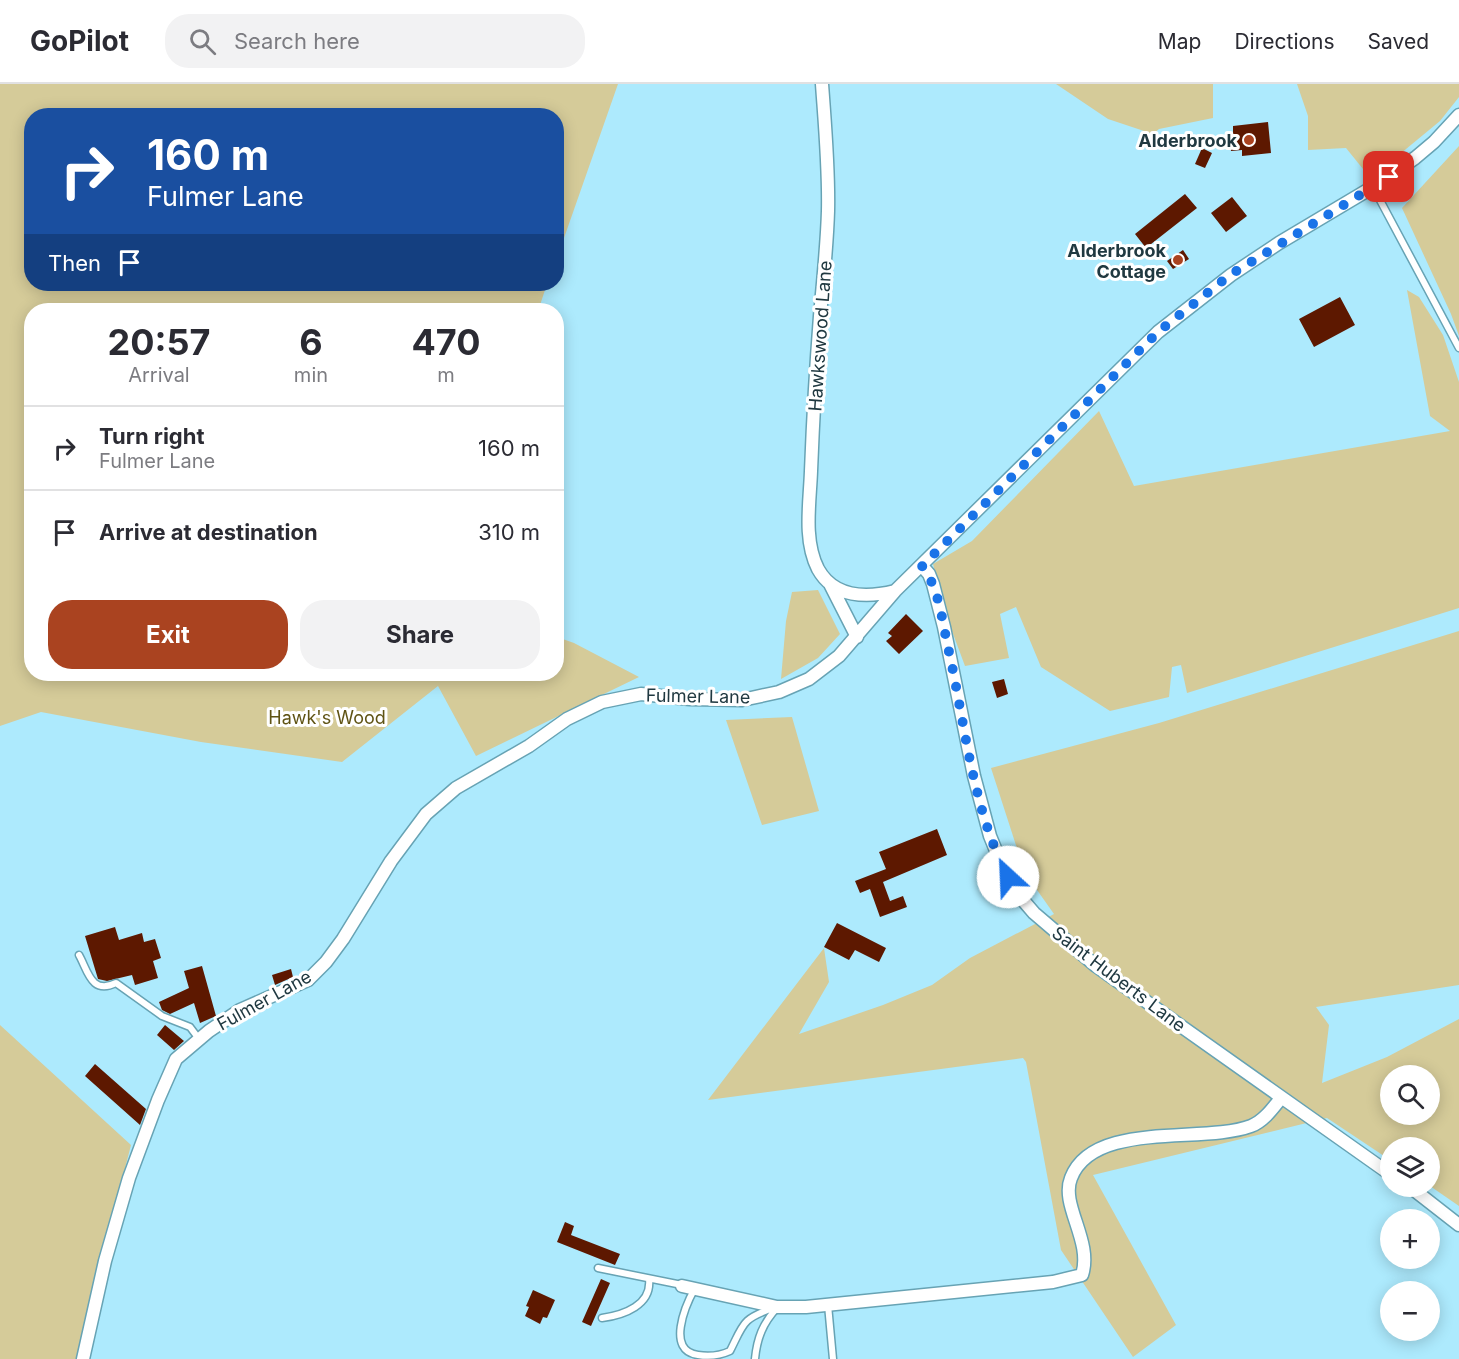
<!DOCTYPE html>
<meta charset="utf-8">
<style>
:root{--surface:#fff;--page:#f2f2f3;--text:#2b2b33;--muted:#7c7c81;--line:#e1e1e2;--accent:#aa4320}
body{margin:0;font-family:Inter,sans-serif;background:var(--page);color:var(--text);height:100vh;display:flex;flex-direction:column;font-size:22px;white-space:nowrap}
*{box-sizing:border-box;margin:0}
p{font-size:20px;color:var(--muted)}
.icon{flex:none;width:33px;height:33px;fill:none;stroke:currentColor;stroke-width:2;stroke-linecap:round;stroke-linejoin:round}
.map{position:relative;flex:1;overflow:hidden}
.drawer{position:absolute;left:24px;top:219px;width:540px;height:378px;display:flex;flex-direction:column;background:var(--surface);border-radius:24px;box-shadow:0 3px 15px #0003}
.drawer>*{flex:none}
.banner{position:absolute;left:24px;top:24px;width:540px;height:183px;border-radius:24px;box-shadow:0 3px 15px #0003;background:#1a4fa0;color:#fff;overflow:hidden}
.controls{position:absolute;left:1380px;top:981px;display:grid;gap:12px}
.controls a{display:grid;place-items:center;width:60px;height:60px;border-radius:50%;background:var(--surface);box-shadow:0 3px 15px #0003;font-size:30px}
.pin{position:absolute;display:grid;place-items:center;width:51px;height:51px;color:#fff;margin:-26px;border-radius:12px;box-shadow:0 3px 9px #0006}
.me{position:absolute;width:66px;margin:-33px;rotate:335deg;stroke-linejoin:round;filter:drop-shadow(0 0 4px #0008)}
.turn{display:flex;align-items:center;gap:21px;height:126px;padding:0 24px;font-size:27px}
.turn .icon{width:78px;height:78px;stroke-width:2.5}
.turn b{display:block;font-size:42px;line-height:51px}
.then{display:flex;align-items:center;height:57px;padding:0 24px;background:#0003;gap:12px;font-size:22px}
.eta{display:flex;justify-content:space-evenly;align-items:center;height:102px;text-align:center}
.eta b{font-size:36px;font-weight:700;line-height:42px}
.primary-button{display:flex;gap:12px;margin-top:auto;padding:12px 24px}
.primary-button a{flex:1;height:69px;border-radius:24px;background:var(--accent);color:#fff;font-size:24px;font-weight:700;line-height:69px;text-align:center}
.primary-button a+a{background:var(--page);color:var(--text)}
ul{padding:0;list-style:none}
li{display:flex;align-items:center;gap:18px;height:84px;padding:0 24px;border-top:2px solid var(--line)}
li div{flex:1}
li b{display:block;font-size:22px}
li em{font-style:normal}
header{display:flex;align-items:center;gap:36px;box-sizing:border-box;height:84px;padding:0 30px;background:var(--surface);border-bottom:2px solid var(--line)}
header strong{font-size:28px}
nav{display:flex;gap:33px;margin-inline-start:auto;font-size:21px}
.search{width:420px;height:54px;background:var(--page);display:flex;align-items:center;gap:15px;box-sizing:border-box;padding:0 21px;border-radius:24px;color:var(--muted);font-size:22px}
.map>svg:first-child{display:block}
</style>
<header>
<strong>GoPilot</strong>
<div class="search"><svg class="icon" aria-label="search" viewBox="0 0 24 24"><circle cx="10" cy="10" r="6"/><path d="M15 15l6 6"/></svg>Search here</div>
<nav><a>Map</a><a>Directions</a><a>Saved</a></nav>
</header>
<div class="map">
<svg width="1459" height="1275" viewBox="0 0 1459 1275">
<rect width="100%" height="100%" fill="#adeafd"/>
<path fill="#d5cb99" fill-rule="evenodd" d="M0 0H618L557 174 556 32H32V200H547L539 224 449 222 447 226H32V590H556L557 553 574 559 639 593 476 672 438 602 342 678 201 658 41 628 0 642Z
M1056 0H1213V34L1159 45 1153 50 1108 35Z
M1297 0H1459V13L1440 37 1383 84 1372 89 1363 85 1346 64 1308 66V32Z
M1459 62V252L1451 230 1402 124Z
M1407 206 1419 213 1443 251 1459 298V524L1187 609 1181 581 1172 583 1169 613 1110 627 1041 583 1016 523 1000 530 1009 574 965 582 946 531 933 480 972 457 1099 327 1134 402 1450 347 1430 332Z
M818 506 840 550 818 574 781 595 786 537 792 508Z
M1459 547V901L1316 923 1329 941 1322 999 1387 973 1459 935V1122L1430 1102V1064H1390V1076L1327 1034 1093 1091 1176 1241 1133 1273 1061 1166 1026 978 1023 974 708 1016 824 864 829 898 799 950 883 921 932 901 970 874 1054 830 1025 789 991 684 1159 639ZM1390 992H1430V1030H1390Z
M792 633 819 727 762 741 726 636Z
M0 941 131 1061 76 1275H0Z"/>
<path fill="#5d1800" d="M1268 38 1271 69 1242 72V66L1231 67 1229 51H1233V42Z
M1202 64 1212 69 1205 84 1195 80Z
M1185 110 1197 124 1146 164 1135 150Z
M1232 113 1247 132 1226 148 1211 129Z
M1183 166 1189 175 1173 185 1167 177Z
M1340 213 1355 241 1314 263 1299 235Z
M906 530 923 547 899 570 886 557 892 552 888 549Z
M1004 595 1008 610 997 614 992 598Z
M937 745 947 771 883 798 890 817 903 812 907 823 880 833 870 805 860 809 855 797 886 785 879 768Z
M837 839 886 864 879 878 855 866 849 876 824 863Z
M115 843 119 856 142 849 144 858 155 855 161 874 153 877 158 894 135 901 132 891 107 897 98 895 85 852Z
M202 882 216 932 200 939 194 919 170 930 162 926 159 918 189 904 184 887Z
M291 885 293 893 275 901 272 891Z
M165 941 184 957 174 966 157 951Z
M95 980 146 1025 140 1041 85 992Z
M565 1138 574 1142 571 1151 620 1170 615 1181 557 1158Z
M601 1195 610 1199 591 1242 582 1238Z
M533 1206 555 1216 547 1234 543 1233 540 1240 525 1232 529 1223 526 1222Z"/>
<g fill="none" stroke-linecap="round" stroke-linejoin="round">
<g stroke="#67a3b4" stroke-width="9">
<path id="service" d="M1373 103 1459 264
M79 871C88 887 91 911 116 899L162 932 190 943 199 955
M598 1184 682 1201
M695 1204C685 1222 666 1267 698 1271 710 1273 719 1272 730 1267 744 1239 742 1235 773 1224
M828 1221 833 1275
M602 1234C624 1231 652 1221 649 1195
M755 1275C757 1254 763 1239 777 1224"/>
</g>
<g stroke="#67a3b4" stroke-width="15">
<path id="minor" d="M822 0C825 42 829 85 828 127 827 162 823 197 820 232 816 283 813 335 811 387 810 418 803 456 818 485 834 514 867 514 895 507
M922 482 929 490 933 500 944 543 974 692 990 752 1001 779 1015 807 1034 829 1096 882 1390 1090
M830 500 857 553
M1409 1102 1459 1141
M682 1202 777 1223H806L1053 1198 1082 1191C1093 1157 1060 1121 1071 1094 1093 1036 1203 1060 1251 1042 1264 1037 1273 1024 1281 1014
M83 1275 105 1177 129 1094 158 1016 176 975 209 947 240 926 308 896 326 878 343 855 391 777 426 730 456 704 529 662 567 635 602 618 641 610 690 615 742 616 779 608 809 595 839 572 895 507 1158 248 1231 191 1279 159 1373 103 1415 74 1434 58 1459 31"/>
</g>
<use href="#service" stroke="#fff" stroke-width="6"/>
<use href="#minor" stroke="#fff" stroke-width="12"/>
</g>
<g fill="none" stroke-linecap="round" stroke-linejoin="round">
<path stroke="#1a73e8" stroke-width="10" stroke-dasharray="0 18" d="M1008 793C971 722 965 636 947 559 942 534 938 502 922 482L1158 248 1230 191 1389 93"/>
</g>
<g fill="#aa4320" stroke="#fff" stroke-width="2">
<circle cx="1249" cy="56" r="6"/>
<circle cx="1178" cy="176" r="6"/>
</g>
<g text-anchor="middle" dominant-baseline="central" stroke-width="6" stroke-linejoin="round" paint-order="stroke">
<g font-size="18" font-weight="bold" fill="#203941" stroke="#fff" text-anchor="end">
<text x="1237" y="56">Alderbrook</text>
<text x="1166" y="166">Alderbrook<tspan x="1166" dy="21">Cottage</tspan></text>
</g>
<g font-size="18" fill="#203941" stroke="#fff">
<text transform="translate(820 252) rotate(-86)">Hawkswood Lane</text>
<text transform="translate(698 612) rotate(1)">Fulmer Lane</text>
<text transform="translate(1119 895) rotate(37)">Saint Huberts Lane</text>
<text transform="translate(264 916) rotate(-29)">Fulmer Lane</text>
</g>
<g font-size="18" fill="#5f5314" stroke="#fff">
<text x="327" y="633">Hawk's Wood</text>
</g>
</g>
</svg>
<div class="controls">
<a><svg class="icon" aria-label="search" viewBox="0 0 24 24"><circle cx="10" cy="10" r="6"/><path d="M15 15l6 6"/></svg></a>
<a><svg class="icon" aria-label="layers" viewBox="0 0 24 24"><path d="M12 4l9 5-9 5-9-5zM3 14l9 5 9-5"/></svg></a>
<a>+</a>
<a>−</a>
</div>
<div class="pin" style="left:1389px;top:93px;background:#d93025"><svg class="icon" aria-label="arrive" viewBox="0 0 24 24"><path d="M6 21V4h12l-3 4 3 4H6"/></svg></div>
<svg class="me" style="left:1008px;top:793px" viewBox="-20 -20 40 40"><circle r="19" fill="#fff"/><path d="M0-13L10 11 0 6-10 11z" fill="#1a73e8"/></svg>
<div class="banner">
<div class="turn"><svg class="icon" aria-label="right" viewBox="0 0 24 24"><path d="M7 20v-9h11M14 6l5 5-5 5"/></svg><div><b>160 m</b>Fulmer Lane</div></div>
<div class="then">Then<svg class="icon" aria-label="arrive" viewBox="0 0 24 24"><path d="M6 21V4h12l-3 4 3 4H6"/></svg></div>
</div>
<section class="drawer">
<div class="eta">
<div><b>20:57</b><p>Arrival</p></div>
<div><b>6</b><p>min</p></div>
<div><b>470</b><p>m</p></div>
</div>
<ul>
<li><svg class="icon" aria-label="right" viewBox="0 0 24 24"><path d="M7 20v-9h11M14 6l5 5-5 5"/></svg><div><b>Turn right</b><p>Fulmer Lane</p></div><em>160 m</em></li>
<li><svg class="icon" aria-label="arrive" viewBox="0 0 24 24"><path d="M6 21V4h12l-3 4 3 4H6"/></svg><div><b>Arrive at destination</b></div><em>310 m</em></li>
</ul>
<div class="primary-button"><a>Exit</a><a>Share</a></div>
</section>
</div>
